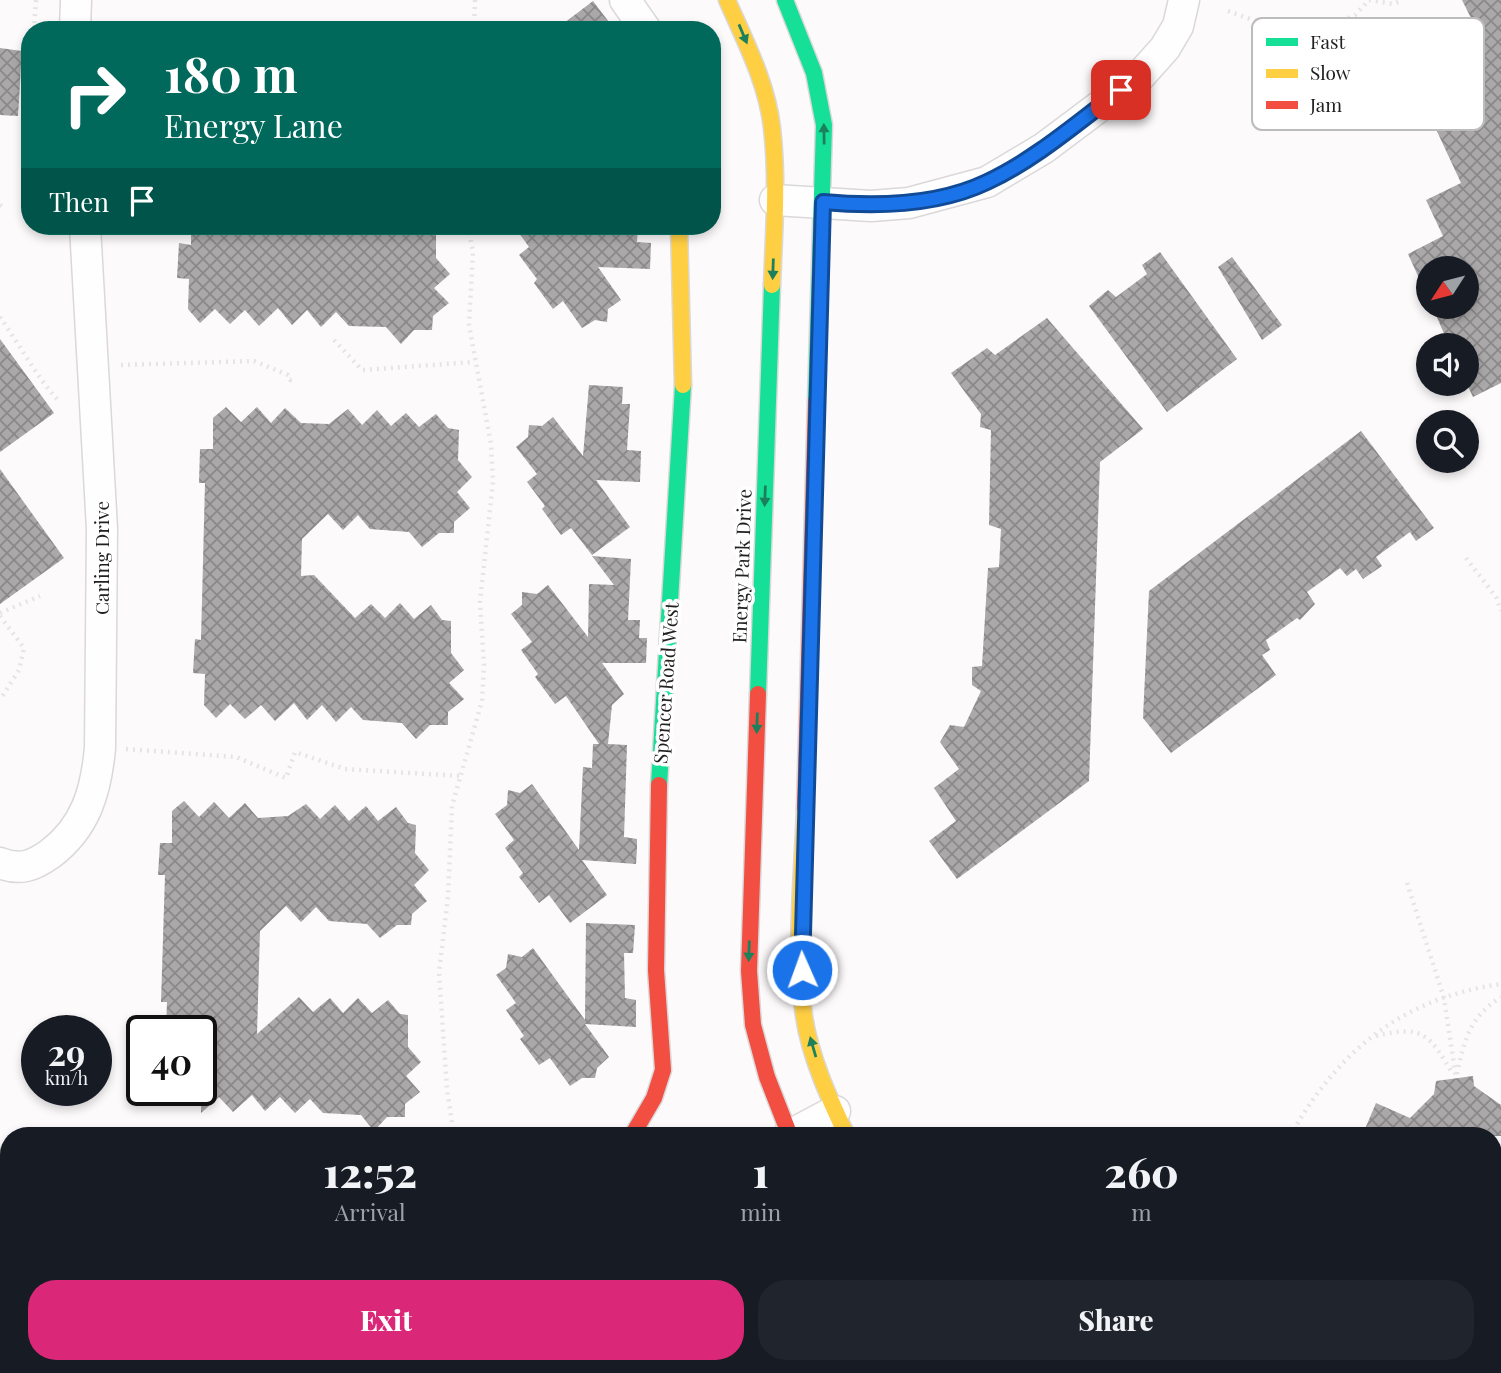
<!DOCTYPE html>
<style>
:root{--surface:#171b24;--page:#20242c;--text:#f1f3f6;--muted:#9ea1a6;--accent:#db2777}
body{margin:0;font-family:"Playfair Display",serif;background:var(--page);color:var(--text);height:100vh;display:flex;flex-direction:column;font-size:26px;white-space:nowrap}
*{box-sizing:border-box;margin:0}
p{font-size:23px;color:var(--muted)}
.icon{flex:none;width:38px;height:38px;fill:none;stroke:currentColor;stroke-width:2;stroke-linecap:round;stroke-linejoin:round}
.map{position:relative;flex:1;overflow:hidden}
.panel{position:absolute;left:0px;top:1127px;width:1502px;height:247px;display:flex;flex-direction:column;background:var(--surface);border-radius:28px 28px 0 0;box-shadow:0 4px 10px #0003}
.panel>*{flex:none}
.top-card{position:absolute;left:21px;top:21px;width:700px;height:214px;border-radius:28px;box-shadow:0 4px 10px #0003;background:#00695c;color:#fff;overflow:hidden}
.needle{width:46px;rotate:234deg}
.buttons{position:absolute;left:1416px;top:256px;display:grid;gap:14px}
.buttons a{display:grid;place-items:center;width:63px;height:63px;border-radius:50%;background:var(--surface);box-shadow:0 4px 10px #0003;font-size:35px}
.speed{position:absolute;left:21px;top:1015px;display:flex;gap:14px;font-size:35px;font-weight:700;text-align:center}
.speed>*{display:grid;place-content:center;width:91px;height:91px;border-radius:50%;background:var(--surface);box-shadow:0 4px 10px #0003;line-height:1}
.speed small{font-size:18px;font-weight:400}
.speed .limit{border:4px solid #111;border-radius:10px;background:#fff;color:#111}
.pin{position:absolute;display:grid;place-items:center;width:60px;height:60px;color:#fff;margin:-30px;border-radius:14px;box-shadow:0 4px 10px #0006}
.me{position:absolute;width:77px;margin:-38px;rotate:358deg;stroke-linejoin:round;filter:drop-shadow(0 0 5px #0008)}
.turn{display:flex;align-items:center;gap:24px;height:147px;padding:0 28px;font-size:32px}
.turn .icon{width:91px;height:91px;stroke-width:2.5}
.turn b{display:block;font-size:49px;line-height:60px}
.then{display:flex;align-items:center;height:66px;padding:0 28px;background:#0003;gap:14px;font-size:26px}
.eta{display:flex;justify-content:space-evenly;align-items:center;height:119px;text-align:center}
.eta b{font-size:42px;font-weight:800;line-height:49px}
.cta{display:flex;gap:14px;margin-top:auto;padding:14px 28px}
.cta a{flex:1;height:80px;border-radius:28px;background:var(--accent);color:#fff;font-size:28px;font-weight:800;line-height:80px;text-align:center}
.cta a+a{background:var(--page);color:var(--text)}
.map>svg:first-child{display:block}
</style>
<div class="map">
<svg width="1501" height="1373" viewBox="0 0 1501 1373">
<defs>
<pattern id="building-cross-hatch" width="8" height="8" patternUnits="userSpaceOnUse" patternTransform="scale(1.75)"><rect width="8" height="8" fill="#aaa8a9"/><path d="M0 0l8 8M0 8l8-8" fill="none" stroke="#8a8889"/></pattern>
</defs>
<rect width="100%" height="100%" fill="#fdfafb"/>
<path fill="url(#building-cross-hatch)" d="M1462 0H1501V383L1473 397 1466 382V345H1449L1432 306H1466V268H1428V298L1408 254 1443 236 1426 200 1461 183 1428 112 1445 104 1439 86 1456 79 1448 59 1472 47 1464 29 1474 24Z
M593 1 615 30H555Z
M0 48 22 51 18 116 0 115Z
M191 226H436V258L450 274 434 288 449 303 433 316 432 330H414L401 344 386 327 349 326 336 312 321 327 307 310 292 325 278 308 259 326 245 310 230 324 215 309 200 323 188 309 189 279 177 278 179 243 191 245Z
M514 226H638L637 242 651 243 650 269 598 267 621 300 608 309 607 322 595 320 582 328 563 301 553 309 534 283 537 279 519 255 529 247Z
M1160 252 1237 359 1167 412 1089 306 1108 290 1116 297 1147 274 1142 265Z
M1232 257 1282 325 1262 340 1218 267Z
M1047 318 1143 429 1100 462 1089 781 957 879 929 841 956 821 934 788 959 769 940 742 950 725 964 727 981 691 972 685V667L982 666 988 568 999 567 1001 529 989 525 991 430 980 427 981 414 951 373 987 348 995 355Z
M0 339 54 413 0 452Z
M589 385 623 387 622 404H630L627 450 641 451 640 482 596 480 630 527 592 555 571 528 561 535 542 509 545 506 527 482 537 474 516 447 528 437 529 425 542 426 553 417 583 456Z
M226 407 241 422 257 407 271 423 285 408 301 423 329 424 348 409 362 425 377 410 391 426 406 413 419 427 436 414 448 428 459 430 458 460 472 477 457 492 470 508 454 522V533H439L422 547 409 532 370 529 358 515 343 530 328 514 302 539 301 576 314 575 355 618 371 604 385 618 400 603 414 619 431 605 442 620 451 621V653L464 670 449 683 464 699 448 712V725H430L416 739 402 723 363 720 351 707 336 722 322 705 307 720 294 703 275 721 261 705 245 719 230 704 216 718 204 705 205 674 193 673 195 639 201 640 205 483H199L200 449H213V418Z
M1361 431 1434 528 1416 541 1410 532 1376 557 1382 566 1363 579 1356 569 1347 576 1340 568 1307 592 1315 604 1300 620 1297 618 1266 640 1270 650 1262 655 1276 675 1171 753 1143 718 1149 591Z
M0 469 64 558 0 604Z
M592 556 631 559 628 620H640L639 638H647L646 663H602L624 694 612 705 608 744 627 745 624 837 637 839V849L636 864 582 860 607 895 570 923 549 895 539 903 519 877 523 873 505 848 514 840 495 814 507 805 508 790 520 793 532 784 579 850 583 767 592 768 593 744H599L566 696 555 704 535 677 538 674 521 650 532 642 511 614 522 605V592L537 594 548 585 588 637 589 584 614 585Z
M184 801 199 817 214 802 229 818 245 803 258 818 288 816 306 804 320 819 335 805 349 821 366 806 378 821 396 807 408 823 416 825 415 853 429 870 414 885 427 901 412 914 411 925H397L380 938 367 924 329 921 316 907 301 922 286 906 260 931 257 1034 299 997 313 1012 330 998 343 1013 358 998 372 1013 388 1000 400 1014 408 1015V1047L421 1062 406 1076 420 1092 405 1104V1117H387L374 1131 361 1115 323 1113 310 1099 295 1113 280 1097 265 1111 252 1095 233 1112 219 1097 201 1113V1031H166L167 1002H161L165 875H158L160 843H172V811Z
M586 923 635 925 633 953H624L625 998 636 1000V1027L585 1024 609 1057 597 1068 595 1078H582L570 1086 550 1058 539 1065 520 1039 524 1036 506 1010 516 1003 496 975 506 968 508 954 522 957 533 948 585 1020Z
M1473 1076 1474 1086 1501 1105V1136H1362L1376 1103 1410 1118 1434 1094 1436 1081Z"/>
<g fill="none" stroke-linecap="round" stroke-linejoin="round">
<g stroke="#dad8d8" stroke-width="33">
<path id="street" d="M625 0 646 30
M75 30 76 0
M775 200 871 206 909 203 987 182 1044 148 1140 76 1165 48 1178 26 1184 0
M0 863C20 871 33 866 50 854 86 827 96 791 100 748L102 529 85 226
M788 1136 835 1111"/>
</g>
<g stroke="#dad8d8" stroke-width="19">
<path id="fast" d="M785 0 814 73 824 125 816 401
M758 694 772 285
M659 785 683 385
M951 1365 957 1373"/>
</g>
<g stroke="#dad8d8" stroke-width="19">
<path id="slow" d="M727 0C745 41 767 83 772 128 778 180 774 233 772 285
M679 226 683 385
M805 808C803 872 794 952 804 1016 810 1057 829 1098 847 1136
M1013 1365 1019 1373"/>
</g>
<g stroke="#dad8d8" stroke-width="19">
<path id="jam" d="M758 694 749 971 753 1025 767 1077 790 1136
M805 808 816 401
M638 1136 633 1134 654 1098 663 1070 656 970 659 785"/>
</g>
<path stroke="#e5e5e5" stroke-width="4.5" stroke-dasharray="2 5" stroke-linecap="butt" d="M1228 11 1278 29 1286 46 1355 15 1369 0 1393 4 1403 0
M34 30 36 0
M474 30 475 0
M0 205 5 209
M0 317C19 344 36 376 57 399
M334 340 362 370 474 362
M121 365 254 361 288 375 290 380 295 379
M1466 558 1496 597 1501 611
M0 613 40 596
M0 616 24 648 19 670 0 700
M126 749 236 757 286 778 295 752 345 769 461 776
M1407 883 1444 998 1456 1078
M1376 1036C1424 1024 1429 1035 1453 1074
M1457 1074C1465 1038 1469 1018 1501 997
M454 1136 447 1089 439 972 448 897 452 806 482 701 484 665 480 602 493 482 491 444 469 325 473 252 468 226
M1290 1136C1338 1051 1402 998 1501 984
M1213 1365 1216 1373"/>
<use href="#street" stroke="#fffefe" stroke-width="30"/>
<use href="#fast" stroke="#16e098" stroke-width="16"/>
<use href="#slow" stroke="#ffcf43" stroke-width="16"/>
<use href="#jam" stroke="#f24e42" stroke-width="16"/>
<path stroke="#d4d3d3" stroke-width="5" stroke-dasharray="10 5" stroke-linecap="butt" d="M0 1147 9 1159
M0 1181 9 1193
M136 1365 141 1373
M161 1365 167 1373"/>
</g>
<defs><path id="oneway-solid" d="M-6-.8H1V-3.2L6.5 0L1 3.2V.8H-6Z" transform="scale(1.75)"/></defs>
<g fill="#1c805c">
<use href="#oneway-solid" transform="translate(743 34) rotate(67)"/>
<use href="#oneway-solid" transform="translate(824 134) rotate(-91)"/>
<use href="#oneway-solid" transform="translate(773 269) rotate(92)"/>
<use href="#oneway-solid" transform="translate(765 496) rotate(92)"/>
<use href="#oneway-solid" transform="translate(757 723) rotate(92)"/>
<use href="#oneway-solid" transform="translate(749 951) rotate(92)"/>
<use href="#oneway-solid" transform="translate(813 1047) rotate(-106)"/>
</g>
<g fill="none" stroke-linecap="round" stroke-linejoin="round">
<g stroke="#114b97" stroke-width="18">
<path id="route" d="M802 970 823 202C877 207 937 206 987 182 1036 159 1078 122 1121 90"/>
</g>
<use href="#route" stroke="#1a73e8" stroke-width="12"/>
</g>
<g text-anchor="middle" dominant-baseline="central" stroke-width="7" stroke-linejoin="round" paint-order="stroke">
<g font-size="19" fill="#222020" stroke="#fff">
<text transform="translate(101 558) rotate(-90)">Carling Drive</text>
<text transform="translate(741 566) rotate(-88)">Energy Park Drive</text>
<text transform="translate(665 683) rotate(-86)">Spencer Road West</text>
</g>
</g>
<rect x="1252" y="18" width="232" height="112" rx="10" fill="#fff" stroke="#bdbcbc" stroke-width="2"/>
<rect x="1266" y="38" width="32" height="8" fill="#16e098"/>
<rect x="1266" y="69" width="32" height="9" fill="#ffcf43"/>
<rect x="1266" y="101" width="32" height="8" fill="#f24e42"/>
<g font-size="19" fill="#222020">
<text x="1310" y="49">Fast</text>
<text x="1310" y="80">Slow</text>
<text x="1310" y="112">Jam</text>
</g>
</svg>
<div class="buttons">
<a><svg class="needle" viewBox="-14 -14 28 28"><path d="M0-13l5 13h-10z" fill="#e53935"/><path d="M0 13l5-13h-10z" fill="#9ea1a6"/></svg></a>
<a><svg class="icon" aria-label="sound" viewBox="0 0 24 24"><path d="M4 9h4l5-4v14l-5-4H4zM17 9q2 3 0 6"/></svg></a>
<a><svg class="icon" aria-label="search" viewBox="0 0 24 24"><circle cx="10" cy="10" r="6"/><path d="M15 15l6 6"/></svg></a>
</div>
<div class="speed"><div>29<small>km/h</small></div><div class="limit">40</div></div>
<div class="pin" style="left:1121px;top:90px;background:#d93025"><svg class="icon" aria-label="arrive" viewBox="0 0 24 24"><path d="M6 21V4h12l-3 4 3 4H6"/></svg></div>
<svg class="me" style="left:802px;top:970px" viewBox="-20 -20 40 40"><circle r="17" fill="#1a73e8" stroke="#fff" stroke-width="3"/><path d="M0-11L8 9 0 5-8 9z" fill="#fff"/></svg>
<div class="top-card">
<div class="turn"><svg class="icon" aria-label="right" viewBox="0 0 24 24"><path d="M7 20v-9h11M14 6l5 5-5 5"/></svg><div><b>180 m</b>Energy Lane</div></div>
<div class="then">Then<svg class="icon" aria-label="arrive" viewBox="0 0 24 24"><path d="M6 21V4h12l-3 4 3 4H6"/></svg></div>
</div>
<section class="panel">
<div class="eta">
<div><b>12:52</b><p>Arrival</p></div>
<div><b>1</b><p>min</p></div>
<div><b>260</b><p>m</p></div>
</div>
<div class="cta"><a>Exit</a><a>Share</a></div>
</section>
</div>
